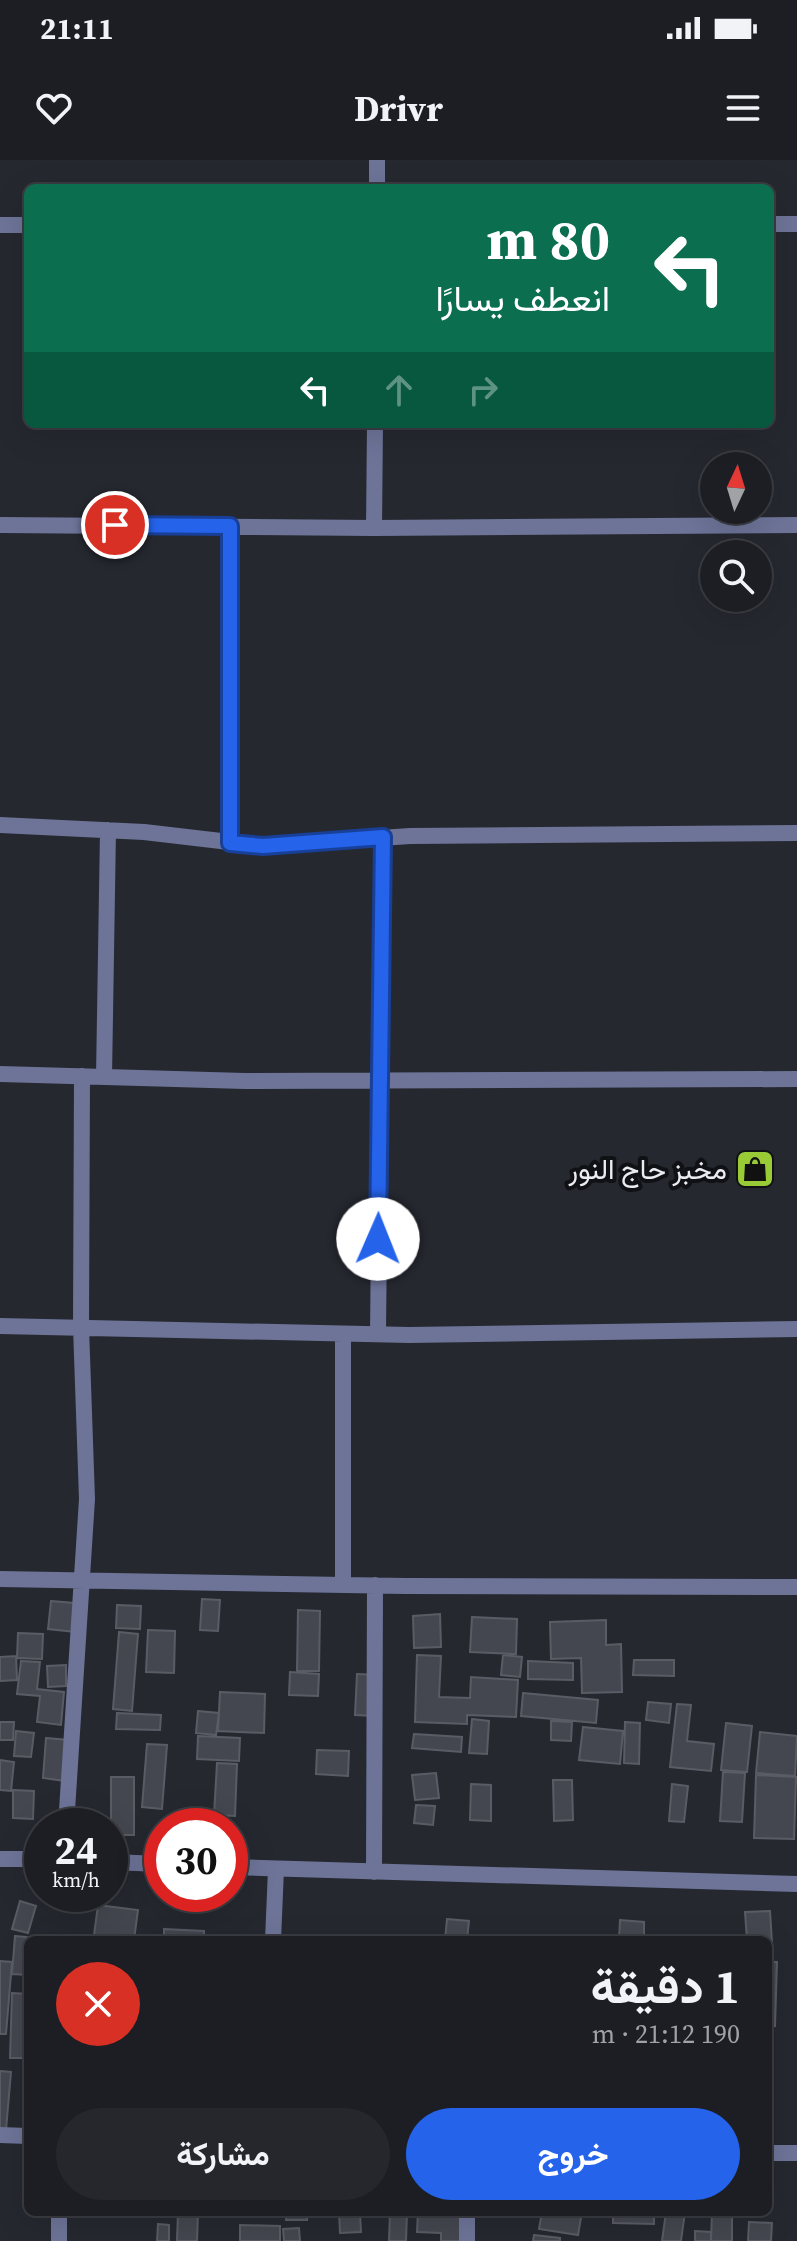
<!DOCTYPE html>
<html lang="ar">
<meta charset="utf-8">
<style>
:root{--surface:#1c1e24;--page:#25272c;--text:#f1f3f6;--muted:#a0a2a6;--line:#3a3c41;--accent:#2563eb}
body{margin:0;font-family:"Source Serif 4",Vazirmatn,serif;background:var(--page);color:var(--text);direction:rtl;height:100vh;display:flex;flex-direction:column;font-size:30px;white-space:nowrap}
*{box-sizing:border-box;margin:0}
p{font-size:26px;color:var(--muted)}
.icon{flex:none;width:44px;height:44px;fill:none;stroke:currentColor;stroke-width:2;stroke-linecap:round;stroke-linejoin:round}
.map{position:relative;flex:1;overflow:hidden;direction:ltr}
.side{position:absolute;left:24px;top:1776px;width:748px;height:280px;display:flex;flex-direction:column;background:var(--surface);border-radius:12px;box-shadow:0 8px 32px #0002,0 0 0 2px var(--line);direction:rtl}
.side>*{flex:none}
.guide{position:absolute;left:24px;top:24px;width:750px;height:244px;border-radius:12px;box-shadow:0 8px 32px #0002,0 0 0 2px var(--line);direction:rtl;background:#0b6e4f;color:#fff;overflow:hidden}
.needle{width:52px;rotate:4deg}
.buttons{position:absolute;left:700px;top:292px;display:grid;gap:16px}
.buttons a{display:grid;place-items:center;width:72px;height:72px;border-radius:50%;background:var(--surface);box-shadow:0 8px 32px #0002,0 0 0 2px var(--line);font-size:40px}
.speed{position:absolute;left:24px;top:1648px;display:flex;gap:16px;font-size:40px;font-weight:700;text-align:center}
.speed>*{display:grid;place-content:center;width:104px;height:104px;border-radius:50%;background:var(--surface);box-shadow:0 8px 32px #0002,0 0 0 2px var(--line);line-height:1}
.speed small{font-size:20px;font-weight:400}
.speed .limit{border:12px solid #d22;background:#fff;color:#111}
.pin{position:absolute;display:grid;place-items:center;width:68px;height:68px;color:#fff;margin:-34px;border:4px solid #fff;border-radius:50%;box-shadow:0 2px 8px #0007}
.me{position:absolute;width:88px;margin:-44px;rotate:1deg;stroke-linejoin:round;filter:drop-shadow(0 0 6px #0008)}
.turn{display:flex;align-items:center;gap:28px;height:168px;padding:0 32px;font-size:36px}
.turn .icon{width:104px;height:104px;stroke-width:2.5}
.turn b{display:block;font-size:56px;line-height:68px}
.lanes{display:flex;align-items:center;height:76px;padding:0 32px;background:#0003;justify-content:center;gap:40px;direction:ltr}
.lanes .off{opacity:.35}
.round{display:grid;place-items:center;flex:none;width:84px;height:84px;border-radius:42px;background:var(--page)}
.summary{display:flex;align-items:center;justify-content:space-between;height:136px;padding:0 32px}
h1{font-size:48px;font-weight:700;line-height:60px}
.primary-button{display:flex;gap:16px;margin-top:auto;padding:16px 32px}
.primary-button a{flex:1;height:92px;border-radius:48px;background:var(--accent);color:#fff;font-size:32px;font-weight:700;line-height:92px;text-align:center}
.primary-button a+a{background:var(--page);color:var(--text)}
.status{display:flex;justify-content:space-between;align-items:center;height:56px;padding:0 40px;background:var(--surface);direction:ltr}
.status svg{height:22px;fill:currentColor}
header{display:flex;justify-content:space-between;align-items:center;height:104px;padding:0 32px;background:var(--surface);font-size:36px;font-weight:700}
.map>svg:first-child{display:block}
</style>
<div class="status"><b>21:11</b><svg viewBox="0 0 49 12"><path d="M0 12V9h3v3zM5 12V6h3v6zM10 12V3h3v9zM15 12V0h3v12zM26 1h20v11H26zM47 4h2v5h-2z"/></svg></div>
<header><svg class="icon" aria-label="menu" viewBox="0 0 24 24"><path d="M4 6h16M4 12h16M4 18h16"/></svg>Drivr<svg class="icon" aria-label="heart" viewBox="0 0 24 24"><path d="M12 20l-8-8c-3-5 5-10 8-4 3-6 11-1 8 4z"/></svg></header>
<div class="map">
<svg width="797" height="2081" viewBox="0 0 797 2081">
<rect width="100%" height="100%" fill="#262830"/>
<path fill="#454750" stroke="#5a5c65" stroke-width="2" d="M202 1439 220 1440 218 1471 200 1470Z
M51 1441 87 1444 84 1473 48 1469Z
M117 1445 141 1446 140 1469 116 1468Z
M298 1450 320 1451 319 1511H297Z
M440 1454 441 1487 414 1488 413 1456Z
M472 1457 517 1459 516 1494 470 1492Z
M606 1460V1485L621 1484 622 1532 582 1533 581 1498 551 1499 550 1462Z
M148 1470 175 1471 174 1513 146 1512Z
M119 1472 138 1474 132 1551 113 1549Z
M18 1473 43 1474 42 1499 17 1498Z
M417 1495 441 1496 439 1537 470 1538 471 1517 518 1520 516 1557 467 1555V1564L415 1562Z
M503 1495 522 1497 520 1517 501 1515Z
M16 1496 17 1520 0 1521V1497Z
M634 1500H674V1516L633 1515Z
M21 1501 40 1502 37 1529 64 1532 61 1565 37 1562 40 1536 17 1534Z
M528 1501 573 1503V1520L528 1519Z
M66 1505V1526L48 1527 47 1506Z
M290 1512 319 1514 318 1536 289 1535Z
M357 1514 377 1515 375 1556 355 1555Z
M220 1532 265 1534 264 1573 218 1571Z
M523 1533 598 1540 596 1563 521 1556Z
M648 1542 671 1544 669 1563 646 1560Z
M677 1544 691 1545 687 1581 714 1584 711 1611 670 1607Z
M198 1551 219 1553 216 1575 196 1573Z
M117 1553 161 1555 160 1570 116 1569Z
M472 1559 489 1561 487 1594 469 1593Z
M551 1561 572 1562 571 1581 551 1580Z
M0 1562H14L13 1580H0Z
M625 1562 640 1563 639 1604 624 1603Z
M726 1563 752 1566 747 1612 721 1610Z
M583 1567 623 1571 620 1604 579 1600Z
M16 1571 34 1573 31 1597 14 1596Z
M760 1572 797 1576 795 1616 756 1613Z
M414 1574 462 1577 461 1592 412 1588Z
M198 1576 240 1578 239 1601 197 1599Z
M46 1578 69 1580 65 1621 43 1618Z
M147 1584 167 1585 162 1649 142 1647Z
M317 1590 349 1591 348 1616 316 1614Z
M0 1600 14 1602 11 1631 0 1630Z
M217 1603 237 1604 235 1656 214 1655Z
M723 1612 745 1613 742 1662 720 1661Z
M436 1613 439 1638 415 1640 412 1615Z
M756 1615 796 1617 794 1679 754 1678Z
M111 1617H134V1675H111Z
M553 1620H572L573 1660 554 1661Z
M471 1624 491 1625V1661L470 1660Z
M672 1624 688 1626 684 1662 669 1661Z
M13 1630 34 1631 33 1659 13 1658Z
M416 1645 435 1646 433 1665 414 1663Z
M20 1741 36 1746 28 1773 12 1769Z
M98 1745 138 1750 134 1780 94 1775Z
M770 1751 772 1783 768 1784V1780H747L745 1752Z
M447 1759 469 1761 467 1780H445Z
M620 1760 644 1762V1780H619Z
M164 1769 204 1771V1780H164Z
M15 1776 37 1778 28 1780V1815L12 1814Z
M0 1801 12 1802 6 1874H0Z
M768 1802H777L775 1866 768 1865Z
M12 1833 28 1834V1898H10Z
M0 1911 11 1912 6 1970H0Z
M178 2052H198L197 2081H177Z
M287 2052H308L307 2060H286Z
M339 2052H360L361 2072 340 2073Z
M390 2052H407L406 2081H389Z
M418 2052H461V2081H441V2073L417 2072Z
M542 2052H582L578 2075 539 2069Z
M613 2052H654V2064L613 2063Z
M666 2052H685L681 2081H662Z
M712 2052H732V2081H711Z
M749 2062 772 2063 771 2081H748Z
M158 2064 169 2065V2081H157Z
M240 2065 280 2066V2081H240Z
M299 2068 300 2081H284L283 2069Z
M695 2071 711 2072V2081H695Z
M534 2075 560 2078V2081H533Z"/>
<g fill="none" stroke-linecap="round" stroke-linejoin="round">
<path stroke="#6d7498" stroke-width="16" d="M377 28V0
M770 64H797
M0 65H28
M0 365 374 368 797 365
M230 366V683
M374 368 375 264
M0 665 144 672 263 686 410 676 797 673
M0 914 245 921 797 919
M104 917 108 670
M0 1166 409 1175 797 1169
M378 1174 383 677
M0 1419 405 1426 797 1427
M343 1424V1174
M66 1666 87 1339 81 1167 82 916
M0 1699H42
M110 1702 162 1704
M230 1707 797 1724
M374 1712 375 1425
M273 1780 276 1709
M0 1975 28 1976
M768 1993H797
M59 2081V2052
M467 2081V2052"/>
</g>
<g fill="none" stroke-linecap="round" stroke-linejoin="round">
<g stroke="#184099" stroke-width="20">
<path id="route" d="M115 365 230 366V683L263 686 383 677 378 1079"/>
</g>
<use href="#route" stroke="#2563eb" stroke-width="14"/>
</g>
<defs>
<g id="shop-square" transform="scale(2)"><rect x="-9" y="-9" width="18" height="18" rx="4" fill="#99cb36" stroke="#101114"/><path d="M-5-2.5h2.3a2.7 3.5 0 0 1 5.4 0H5L5.5 6h-11ZM-1.5-2.5h3a1.5 2.3 0 0 0-3 0Z" fill="#111"/></g>
</defs>
<g fill-rule="evenodd">
<use href="#shop-square" x="755" y="1009"/>
</g>
<g text-anchor="middle" dominant-baseline="central" stroke-width="8" stroke-linejoin="round" paint-order="stroke">
<g font-size="28" fill="#ebecf1" stroke="#101114" text-anchor="end">
<text x="727" y="1009">مخبز حاج النور</text>
</g>
</g>
</svg>
<div class="buttons">
<a><svg class="needle" viewBox="-14 -14 28 28"><path d="M0-13l5 13h-10z" fill="#e53935"/><path d="M0 13l5-13h-10z" fill="#a0a2a6"/></svg></a>
<a><svg class="icon" aria-label="search" viewBox="0 0 24 24"><circle cx="10" cy="10" r="6"/><path d="M15 15l6 6"/></svg></a>
</div>
<div class="speed"><div>24<small>km/h</small></div><div class="limit">30</div></div>
<div class="pin" style="left:115px;top:365px;background:#d93025"><svg class="icon" aria-label="arrive" viewBox="0 0 24 24"><path d="M6 21V4h12l-3 4 3 4H6"/></svg></div>
<svg class="me" style="left:378px;top:1079px" viewBox="-20 -20 40 40"><circle r="19" fill="#fff"/><path d="M0-13L10 11 0 6-10 11z" fill="#2563eb"/></svg>
<div class="guide">
<div class="turn"><svg class="icon" aria-label="left" viewBox="0 0 24 24"><path d="M17 20v-9H6M10 6l-5 5 5 5"/></svg><div><b>80 m</b>انعطف يسارًا</div></div>
<div class="lanes"><svg class="icon" aria-label="left" viewBox="0 0 24 24"><path d="M17 20v-9H6M10 6l-5 5 5 5"/></svg><svg class="icon off" aria-label="ahead" viewBox="0 0 24 24"><path d="M12 20V5M6 11l6-6 6 6"/></svg><svg class="icon off" aria-label="right" viewBox="0 0 24 24"><path d="M7 20v-9h11M14 6l5 5-5 5"/></svg></div>
</div>
<section class="side">
<div class="summary"><div><h1>1 دقيقة</h1><p>190 m · 21:12</p></div><a class="round" style="background:#d93025;color:#fff"><svg class="icon" aria-label="close" viewBox="0 0 24 24"><path d="M6 6l12 12M18 6L6 18"/></svg></a></div>
<div class="primary-button"><a>خروج</a><a>مشاركة</a></div>
</section>
</div>
